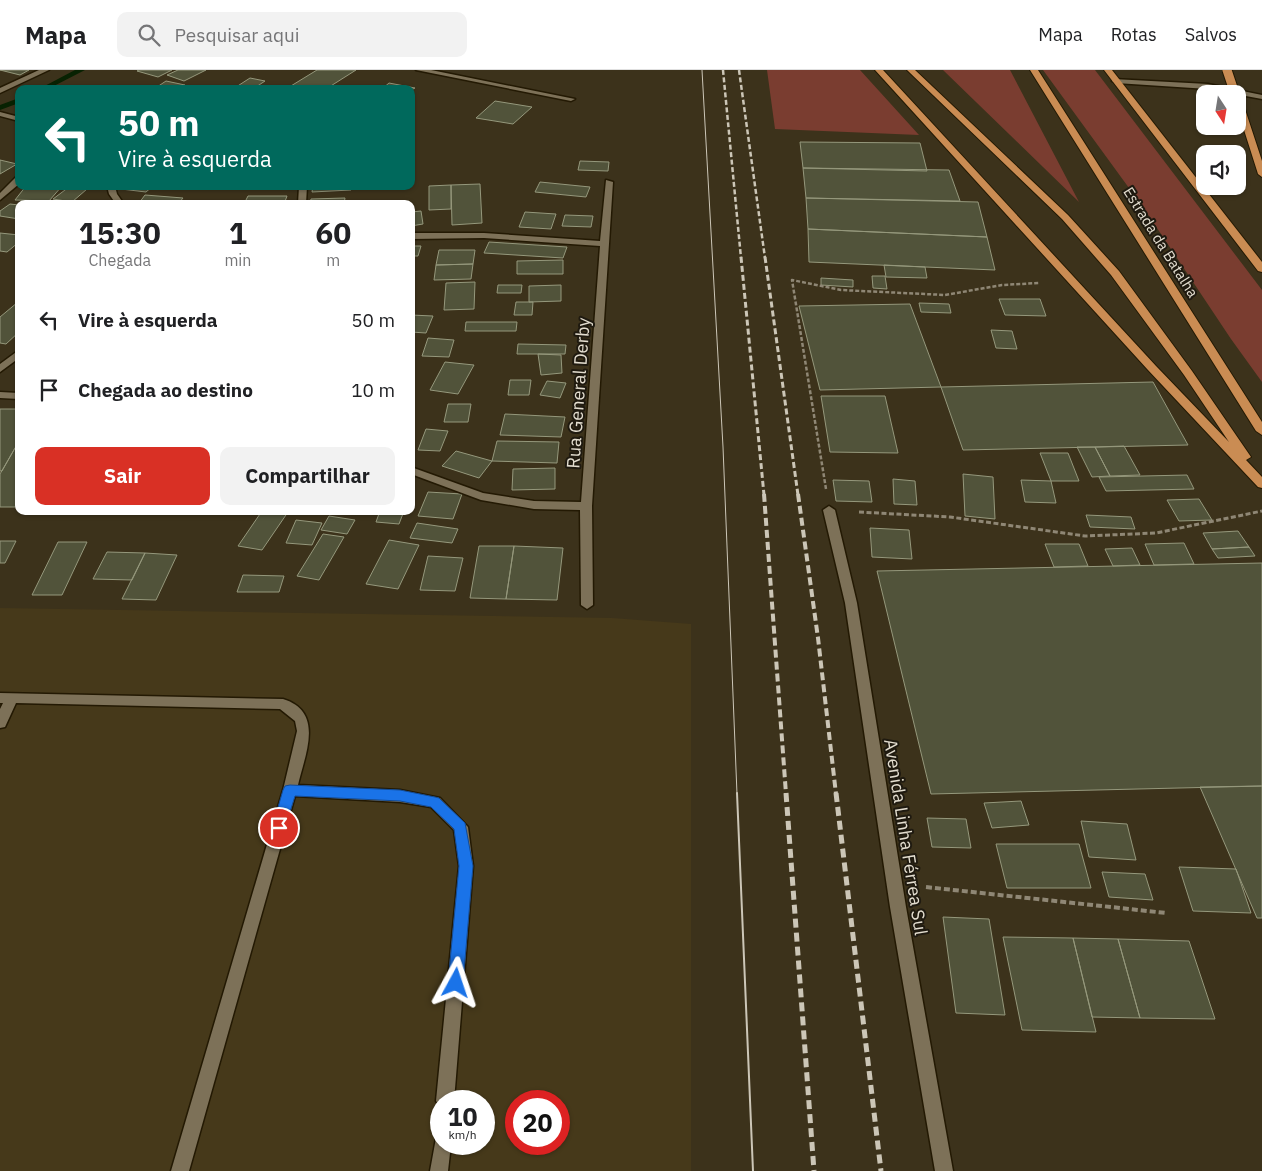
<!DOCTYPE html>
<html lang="pt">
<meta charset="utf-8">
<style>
:root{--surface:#fff;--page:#f2f2f2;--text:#202124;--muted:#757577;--line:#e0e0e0;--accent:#d93025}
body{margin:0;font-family:"IBM Plex Sans",sans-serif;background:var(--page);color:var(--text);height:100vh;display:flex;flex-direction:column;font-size:19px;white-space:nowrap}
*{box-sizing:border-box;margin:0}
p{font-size:16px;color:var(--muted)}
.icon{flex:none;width:28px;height:28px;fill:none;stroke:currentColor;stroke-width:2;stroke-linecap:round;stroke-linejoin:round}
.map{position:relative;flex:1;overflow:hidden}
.sheet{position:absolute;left:15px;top:130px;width:400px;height:315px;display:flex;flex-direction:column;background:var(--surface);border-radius:10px;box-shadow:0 1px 4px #0004}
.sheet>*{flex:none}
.banner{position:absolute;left:15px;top:15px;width:400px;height:105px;border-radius:10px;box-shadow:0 1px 4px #0004;background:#00695c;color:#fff;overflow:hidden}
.needle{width:32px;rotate:168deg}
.controls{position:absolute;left:1196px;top:15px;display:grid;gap:10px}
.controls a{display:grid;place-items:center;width:50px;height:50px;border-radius:10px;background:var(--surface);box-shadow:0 1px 4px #0004;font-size:25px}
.speed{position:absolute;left:430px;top:1020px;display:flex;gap:10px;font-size:25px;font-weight:700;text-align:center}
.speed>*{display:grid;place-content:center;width:65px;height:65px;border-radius:50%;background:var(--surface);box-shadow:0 1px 4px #0004;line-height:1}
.speed small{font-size:12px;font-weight:400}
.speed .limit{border:8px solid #d22;background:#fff;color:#111}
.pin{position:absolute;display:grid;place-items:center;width:42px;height:42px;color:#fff;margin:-21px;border:2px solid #fff;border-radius:50%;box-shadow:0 1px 5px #0007}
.me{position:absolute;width:55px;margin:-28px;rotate:5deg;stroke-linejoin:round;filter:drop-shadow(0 0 4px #0008)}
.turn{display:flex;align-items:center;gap:18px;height:105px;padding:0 20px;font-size:22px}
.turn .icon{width:65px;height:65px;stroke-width:2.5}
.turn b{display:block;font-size:35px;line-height:42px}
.eta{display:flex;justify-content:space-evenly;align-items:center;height:85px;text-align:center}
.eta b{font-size:30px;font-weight:700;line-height:35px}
.primary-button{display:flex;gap:10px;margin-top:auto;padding:10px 20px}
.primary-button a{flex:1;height:58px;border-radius:10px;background:var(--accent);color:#fff;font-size:20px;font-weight:700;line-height:58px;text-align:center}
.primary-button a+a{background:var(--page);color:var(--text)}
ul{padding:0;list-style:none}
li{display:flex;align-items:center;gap:15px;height:70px;padding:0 20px}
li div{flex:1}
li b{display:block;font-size:19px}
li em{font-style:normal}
header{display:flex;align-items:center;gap:30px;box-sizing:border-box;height:70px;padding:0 25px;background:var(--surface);border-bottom:1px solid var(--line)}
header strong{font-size:24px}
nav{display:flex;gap:28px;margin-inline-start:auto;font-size:18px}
.search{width:350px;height:45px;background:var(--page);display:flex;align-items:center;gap:12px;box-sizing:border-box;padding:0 18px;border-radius:10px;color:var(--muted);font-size:19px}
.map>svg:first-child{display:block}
</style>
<header>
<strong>Mapa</strong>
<div class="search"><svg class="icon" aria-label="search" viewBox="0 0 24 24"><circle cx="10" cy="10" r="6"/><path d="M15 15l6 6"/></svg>Pesquisar aqui</div>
<nav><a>Mapa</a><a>Rotas</a><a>Salvos</a></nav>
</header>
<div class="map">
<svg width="1262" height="1101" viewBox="0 0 1262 1101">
<rect width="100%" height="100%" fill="#3c321b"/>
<path fill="#46391a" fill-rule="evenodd" d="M0 538 612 548 691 554V1101H0ZM441 1031H484V1074H441ZM516 1031H559V1074H516Z"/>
<path fill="#7a3d30" d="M767 0H860L919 65 775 59Z
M943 0H1010L1079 132Z
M1043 0H1095L1262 220V312L1231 269 1145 140Z"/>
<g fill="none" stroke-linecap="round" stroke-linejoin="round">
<path fill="#082202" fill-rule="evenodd" d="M75 0H85L48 19H39Z
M19 28V33L0 40V35Z"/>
</g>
<path fill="#51533a" stroke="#95987c" d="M0 0H29L20 5Z
M139 0H172L158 7 137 1Z
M178 0H206L184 11 167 5Z
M317 0H356L326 19H286Z
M250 8 265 11 253 19H233Z
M166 11 185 15 178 19H154Z
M389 13 415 18 411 20V19H382Z
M495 31 532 37 513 54 476 48Z
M800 72 920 73 927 101 803 98Z
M0 90 17 94 0 104Z
M580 91 609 92 608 101 578 100Z
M803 98 949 100 960 131 806 128Z
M540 112 590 117 586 127 535 122Z
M480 114 482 153 452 155 451 115Z
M451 115V139L429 140V116Z
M26 116H62L49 131 15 130Z
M124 116H153L146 122 121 119Z
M313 116H352L351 120 312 122Z
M69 117 87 119 72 132 53 129Z
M145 125 183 128 178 134 139 133Z
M248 126H287L284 134H244Z
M345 128 344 134H310L311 129Z
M806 128 978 132 987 167 808 159Z
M10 134 19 135V149L0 146V141Z
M421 141 423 154 411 156V142Z
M525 142 556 144 551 159 519 157Z
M565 145 593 146 591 157 562 156Z
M808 159 987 167 995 200 809 192Z
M0 163 19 165V172L7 182 0 181Z
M489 172 567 177 563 188 484 183Z
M411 176H421L418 186H411Z
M439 180H475L473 194 436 195Z
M563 190V204H517V191Z
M473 194 471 209 434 210 436 195Z
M884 195 925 197 927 208 886 207Z
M872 206H885L887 219 873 218Z
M821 208 853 210V217L821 215Z
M475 212 474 239 444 240 446 213Z
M498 215H522L521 223H497Z
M561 215V231L529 232V216Z
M999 229H1040L1046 246 1005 245Z
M18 232 19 262 6 274 0 273V247Z
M516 232H533L532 245H514Z
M919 233 949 234 951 243 921 242Z
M910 234 941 317 820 320 799 236Z
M411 245 433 246 426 263 411 262Z
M466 252H517L516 261H465Z
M991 260 1012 261 1017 279 996 278Z
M428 268 454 270 449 287 422 286Z
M518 274 566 275 565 284H517Z
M538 284 561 285 562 303 541 305Z
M445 292 474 295 458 324 430 320Z
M510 310H531L529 325H508Z
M547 311 566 313 560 328 540 325Z
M1153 312 1188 375 963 380 941 317Z
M821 326H885L898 383 830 382Z
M448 334H471L468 352H444Z
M0 339H19V371L2 401H0Z
M505 344 565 347 561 367 500 365Z
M426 359 448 361 440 381 418 380Z
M497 371 559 372 557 393 492 391Z
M1124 376 1140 405 1110 406 1095 377Z
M1077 377H1095L1110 406 1092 407Z
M15 378H19V430L15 437H0V404Z
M456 381 492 391 479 408 442 396Z
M1040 383H1068L1079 411H1051Z
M555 398V419L512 420 513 399Z
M963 404 993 407 995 449 965 446Z
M1187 405 1194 419 1106 421 1099 407Z
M893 409 915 411 917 435 894 434Z
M833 410 869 411 872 432 836 431Z
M1021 410 1051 411 1056 433 1025 432Z
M428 422 462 424 453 449 418 446Z
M1199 429 1212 450 1179 451 1167 430Z
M262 441 288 442 262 480 238 476Z
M380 441H404L399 454 376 452Z
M1086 445 1131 447 1135 459 1090 457Z
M329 446 355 450 347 464 321 460Z
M296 450 322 453 312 475 286 473Z
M417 453 458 459 452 473 410 468Z
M870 458 909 460 912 489 872 487Z
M1238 461 1249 477 1212 479 1203 463Z
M323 464 344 467 319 510 297 506Z
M389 470 419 475 398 519 366 514Z
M0 471H16L5 493H0Z
M58 472H87L62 525H32Z
M1184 473 1194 494 1154 495 1145 474Z
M1045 474H1079L1088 496 1054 497Z
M479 476H514L506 529 470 528Z
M514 476 563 478 557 530 506 529Z
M1249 477 1255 486 1218 488 1212 479Z
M1132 478 1140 495 1113 496 1105 479Z
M107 482 145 483 132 510 93 509Z
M145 483 177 485 156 530 122 529Z
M428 486 463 488 455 521 420 520Z
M1262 493V716L931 724 877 501Z
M243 505 284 506 279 522H237Z
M1262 716V848H1257L1200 717Z
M1021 731 1029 755 992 758 984 733Z
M927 748 966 749 971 778 932 777Z
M1081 751 1127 754 1136 790 1089 787Z
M996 774H1079L1091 818H1007Z
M1179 797 1236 799 1251 843 1193 841Z
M1102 802 1145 804 1153 830 1109 827Z
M943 847 989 849 1005 945 956 943Z
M1003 867 1073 868 1096 962 1022 960Z
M1073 868 1118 869 1140 948 1092 947Z
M1118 869 1189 871 1215 949 1140 948Z"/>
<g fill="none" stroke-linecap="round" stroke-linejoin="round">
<g stroke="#231903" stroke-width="3">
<path id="service" d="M0 623 283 629C325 642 305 684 298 715L400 720 440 728 468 757 473 796 454 1031H441V1038L436 1031 459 796 454 760 431 737 400 732 295 726 189 1101H171L283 720 297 661 295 651 280 639 16 633 5 657 0 658V639L3 633H0Z
M441 1065V1074H451L448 1101H430L436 1068Z"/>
</g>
<g stroke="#231903" stroke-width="3">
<path id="minor" d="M39 0H49L0 23V18Z
M416 0H431L575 29 571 31Z
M1113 9 1208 14 1262 25V29L1208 19 1116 13 1112 11Z
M0 42 19 47V51L0 46Z
M16 107H19V114L0 130V123Z
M606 110 613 112 592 436 593 535 587 539 581 535 580 440 534 439 481 430 411 404V397L483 423 534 431 581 432 600 176 484 168 411 169V163H484L600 171Z
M107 116H115L117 124 124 134H116L109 124Z
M299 116H307L306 134H298Z
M19 280V288L0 302V294Z
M0 322 19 323V329L0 328Z
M829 436 835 440 857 533 906 837 953 1101H935L890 837 845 533 823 440Z"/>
</g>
<g stroke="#231903" stroke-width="2">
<path id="trunk" d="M875 0H883L1156 296 1229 372 1184 305 1111 205 1062 149 907 0H915L1068 145 1119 201 1192 301 1251 387 1246 390 1262 407V418L1258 417 1148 300Z
M1030 0H1038L1262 352V365L1256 361Z
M1104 0H1112L1262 192V202L1258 201Z
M1238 28 1242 30 1262 91V107L1258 104 1238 41Z"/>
</g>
<path stroke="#8f8775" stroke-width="2.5" stroke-dasharray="4 2" stroke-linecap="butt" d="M826 419 792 210 841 220 945 225 1002 215 1039 213"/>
<path stroke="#8f8775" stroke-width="3" stroke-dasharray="5 2.5" stroke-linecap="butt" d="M859 442 950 447 1085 466 1156 463 1262 441"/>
<path stroke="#8f8775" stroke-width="4" stroke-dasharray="6 3" stroke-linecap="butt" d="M926 817 1166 843"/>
<use href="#service" fill="#7d7158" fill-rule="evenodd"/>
<use href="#minor" fill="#7d7158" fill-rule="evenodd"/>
<use href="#trunk" fill="#ca8c53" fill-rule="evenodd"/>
<path stroke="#ccc6b7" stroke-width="1" d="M702 0 723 377 737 724"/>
<path stroke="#ccc6b7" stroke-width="2" d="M737 723 753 1101"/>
<path stroke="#ccc6b7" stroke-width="2.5" stroke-dasharray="5 2.5" stroke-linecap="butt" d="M723 0 741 188
M739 0 765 188"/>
<path stroke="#ccc6b7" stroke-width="3" stroke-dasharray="6 3" stroke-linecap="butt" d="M741 187 764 425
M765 187 798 425"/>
<path stroke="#ccc6b7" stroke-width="4" stroke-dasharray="8 4" stroke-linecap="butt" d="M764 424 786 724
M798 424 818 568 836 724"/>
<path stroke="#ccc6b7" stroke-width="5" stroke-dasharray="9 5" stroke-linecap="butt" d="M786 723 814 1101
M836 723 881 1101"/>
<g stroke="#231903" stroke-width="11" stroke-linecap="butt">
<path id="trunk-bridge" d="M1227 0 1235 24"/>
</g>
<use href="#trunk-bridge" stroke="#ca8c53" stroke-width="9"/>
</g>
<path fill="#1a73e8" stroke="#114b97" d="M290 715 400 720 435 727 439 728 465 753 473 796 463 913 461 918 456 920 450 918 448 913 459 796 454 759 431 737 400 731 295 726 285 758 283 762 279 764 274 762 272 758 283 720 285 716Z"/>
<g text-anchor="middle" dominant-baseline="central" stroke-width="4" stroke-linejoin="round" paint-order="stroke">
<g font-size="15" fill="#e4ded0" stroke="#1f1a10">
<text transform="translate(1161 172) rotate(58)">Estrada da Batalha</text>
</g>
<g font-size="18" fill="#e4ded0" stroke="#1f1a10">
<text transform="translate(578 323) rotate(-86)">Rua General Derby</text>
<text transform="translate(906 767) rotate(81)">Avenida Linha Férrea Sul</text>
</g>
</g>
</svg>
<div class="controls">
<a><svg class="needle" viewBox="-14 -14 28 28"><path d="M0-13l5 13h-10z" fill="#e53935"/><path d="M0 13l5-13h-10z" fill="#757577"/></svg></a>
<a><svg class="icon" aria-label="sound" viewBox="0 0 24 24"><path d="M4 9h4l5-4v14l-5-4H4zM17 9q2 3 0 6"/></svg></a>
</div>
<div class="speed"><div>10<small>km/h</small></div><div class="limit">20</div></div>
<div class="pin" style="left:279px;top:758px;background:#d93025"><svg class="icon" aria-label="arrive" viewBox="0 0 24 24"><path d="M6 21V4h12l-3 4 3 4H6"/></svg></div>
<svg class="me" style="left:456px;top:913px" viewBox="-20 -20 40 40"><path d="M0-17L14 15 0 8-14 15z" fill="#1a73e8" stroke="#fff" stroke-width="4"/></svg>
<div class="banner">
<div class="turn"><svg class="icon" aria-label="left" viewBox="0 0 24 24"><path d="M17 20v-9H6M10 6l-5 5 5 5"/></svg><div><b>50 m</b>Vire à esquerda</div></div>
</div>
<section class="sheet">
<div class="eta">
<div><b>15:30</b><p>Chegada</p></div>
<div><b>1</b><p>min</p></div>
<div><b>60</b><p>m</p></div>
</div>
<ul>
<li><svg class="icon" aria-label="left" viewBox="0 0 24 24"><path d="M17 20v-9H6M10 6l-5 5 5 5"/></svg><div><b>Vire à esquerda</b></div><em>50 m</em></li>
<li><svg class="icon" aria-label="arrive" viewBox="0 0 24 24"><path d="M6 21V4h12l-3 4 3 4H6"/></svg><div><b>Chegada ao destino</b></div><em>10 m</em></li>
</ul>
<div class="primary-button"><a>Sair</a><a>Compartilhar</a></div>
</section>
</div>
